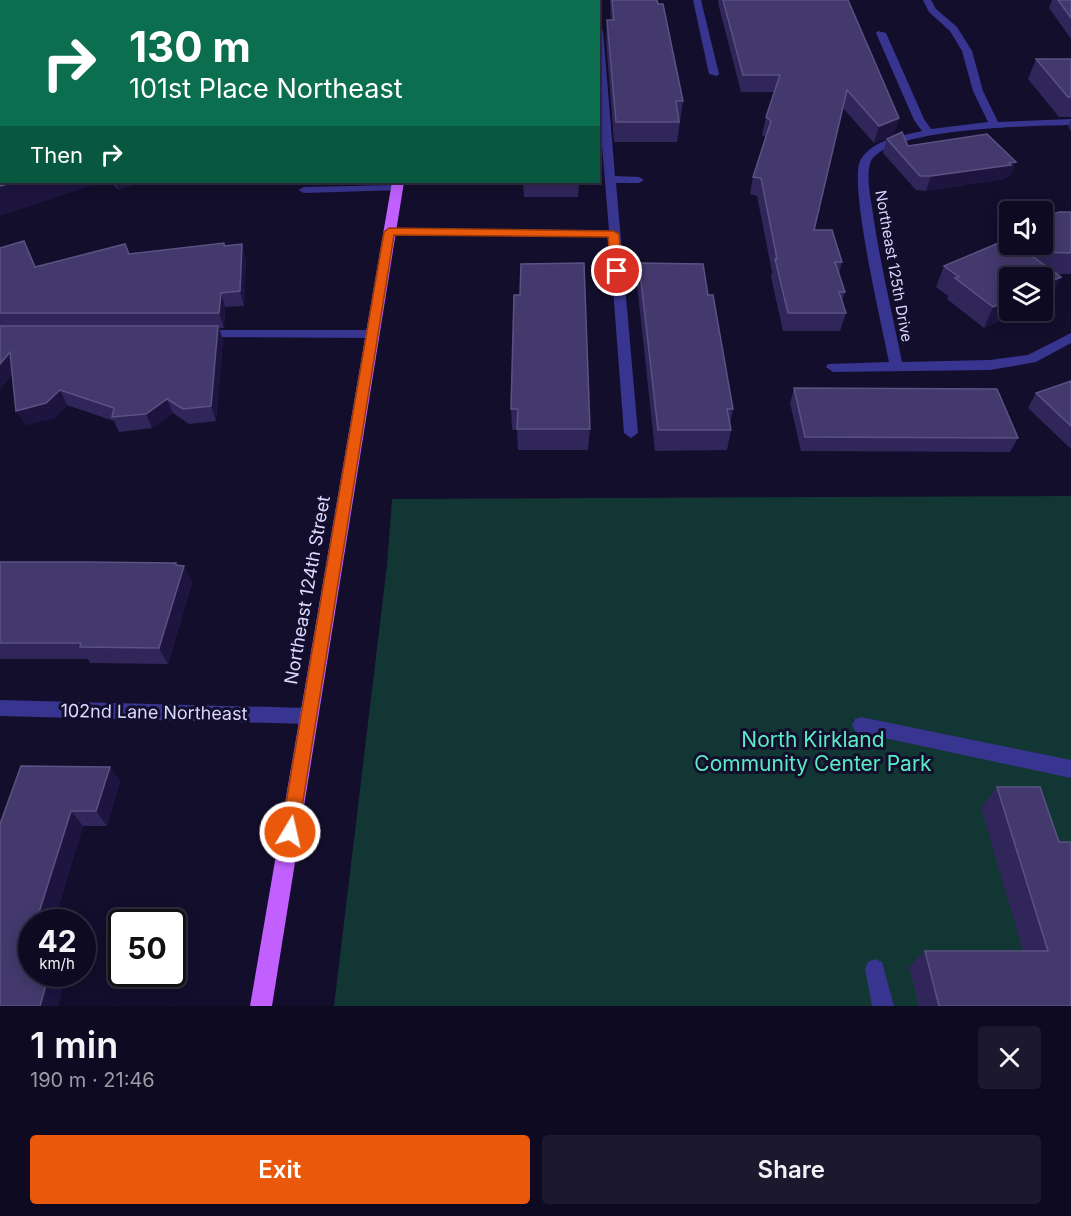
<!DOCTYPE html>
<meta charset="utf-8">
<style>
:root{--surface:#0e0a21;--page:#1c182e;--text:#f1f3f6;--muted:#9b9aa5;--line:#2e2b3f;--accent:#ea580c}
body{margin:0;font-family:Inter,sans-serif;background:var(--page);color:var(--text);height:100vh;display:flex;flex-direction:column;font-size:22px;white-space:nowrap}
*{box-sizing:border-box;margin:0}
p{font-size:20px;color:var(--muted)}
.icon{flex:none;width:33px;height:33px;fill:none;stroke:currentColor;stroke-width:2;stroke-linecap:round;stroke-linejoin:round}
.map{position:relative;height:1006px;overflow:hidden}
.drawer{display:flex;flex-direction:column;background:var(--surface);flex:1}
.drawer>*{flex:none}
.guide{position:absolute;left:0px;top:0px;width:600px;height:183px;box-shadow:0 3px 15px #0003,0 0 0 2px var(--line);background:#0b6e4f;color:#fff;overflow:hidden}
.buttons{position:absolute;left:999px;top:201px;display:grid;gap:12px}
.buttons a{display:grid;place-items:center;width:54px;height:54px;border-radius:6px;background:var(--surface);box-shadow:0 3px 15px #0003,0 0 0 2px var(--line);font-size:30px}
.speed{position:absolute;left:18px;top:909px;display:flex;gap:12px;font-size:30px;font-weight:700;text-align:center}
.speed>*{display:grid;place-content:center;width:78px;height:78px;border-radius:50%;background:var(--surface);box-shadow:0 3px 15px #0003,0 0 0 2px var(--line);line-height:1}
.speed small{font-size:15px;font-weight:400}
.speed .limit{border:3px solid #111;border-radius:9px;background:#fff;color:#111}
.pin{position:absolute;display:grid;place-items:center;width:51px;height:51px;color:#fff;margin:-26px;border:3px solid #fff;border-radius:50%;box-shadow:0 2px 6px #0007}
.me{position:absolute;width:66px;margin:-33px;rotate:9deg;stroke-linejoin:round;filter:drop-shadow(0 0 4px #0008)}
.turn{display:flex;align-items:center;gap:21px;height:126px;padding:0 30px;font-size:27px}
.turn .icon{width:78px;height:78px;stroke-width:2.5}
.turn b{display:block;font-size:42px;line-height:51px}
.then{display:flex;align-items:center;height:57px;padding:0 30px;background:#0003;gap:12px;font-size:22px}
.round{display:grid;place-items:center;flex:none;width:63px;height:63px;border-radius:6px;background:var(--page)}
.summary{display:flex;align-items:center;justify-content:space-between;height:102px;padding:0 30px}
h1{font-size:36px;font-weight:600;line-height:45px}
.action{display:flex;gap:12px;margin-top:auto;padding:12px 30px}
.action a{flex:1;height:69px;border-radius:6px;background:var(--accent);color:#fff;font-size:24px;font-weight:600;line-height:69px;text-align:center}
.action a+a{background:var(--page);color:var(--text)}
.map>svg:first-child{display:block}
</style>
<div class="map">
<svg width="1071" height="1006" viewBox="0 0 1071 1006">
<rect width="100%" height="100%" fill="#130e2c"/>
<path fill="#113634" d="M1071 496V1006H334L387 565 392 499Z"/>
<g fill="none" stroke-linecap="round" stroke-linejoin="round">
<path fill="#37358f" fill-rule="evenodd" d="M43 0H51L42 2Z
M90 0H99L100 2H91Z
M693 0H701L719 74 717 76 709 74Z
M923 0H931L936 9 957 27 972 51 983 91 998 122 1071 119V125C1037 126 881 127 870 164 866 178 871 199 873 214 880 263 892 312 902 362L990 360 1028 355 1071 333V343L1036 362 990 370 833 372 826 367 828 364 889 362C883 330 847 180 861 159 874 139 901 136 922 131L914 120 876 33 878 31 886 33 924 119 931 129 988 122 973 91 962 51 950 31 929 12Z
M598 28 603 31 615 176 639 177 644 180 639 183H616L638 433 631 438 624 433 609 237 389 235 383 232 389 229 609 230 598 98Z
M2 62V70H0V63Z
M397 185 401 186V190L304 193 298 190 304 187Z
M201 330H372L378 334 372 338 196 337 195 334Z
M0 700 308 708 314 710 317 716 314 722 308 724 0 716Z
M861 717 1071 760V778L861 733 855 731 852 725 855 719Z
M875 959 882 962 894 1006H872L865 969 868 962Z"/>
<path fill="#c160ff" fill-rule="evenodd" d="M424 0H432V2H424Z
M392 182H404L272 1006H250Z"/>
</g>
<path fill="#30265a" d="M610 0H657L683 101 677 142H614L606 40 607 20H611Z
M718 0H848L899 118 893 136 874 143 842 107 814 230 842 262 839 273 845 292 842 301 846 313 840 331H783L771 277 772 272 757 196 750 194 753 177 766 137 762 135 766 117 774 92H741L718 3Z
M1052 0H1071V39L1049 8Z
M1036 59H1071V117H1059L1028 79Z
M598 102 600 124 599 142H598Z
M1071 120V131L1068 127Z
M887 139 908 146 1016 162 1010 176 1006 177 1005 179 926 191 916 190 883 153Z
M111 182H142L118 190Z
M523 182H579L578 197H524Z
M1071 212V274H1057L1061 277 1051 298 1042 301V278L1010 310H1022L984 328 947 299 948 296 936 287 944 266 1008 239 1010 235V244H1042Z
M24 241 36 267 129 254 224 243 225 246 246 259 244 306 225 307 224 328H219L223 340 216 421 189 424 173 413 152 428 119 432 114 421 67 405 54 418 25 425 13 373 0 389V248Z
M639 263 708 295 733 409 730 424 731 430 727 450 655 451 637 284Z
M514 295 590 429 588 450H518L517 430H512L511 409Z
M1071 381V449L1028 408 1036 393Z
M794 388 1018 438 1010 452 801 451 790 403Z
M0 562 184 566 192 583 168 664 90 663 88 659H0Z
M21 766 110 767 120 782 107 826H83L54 922H32V974H66L58 1006H0V824Z
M997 787 1059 842 1071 1006H919L909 967 925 951H1023L981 808Z"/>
<path fill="#1d1440" d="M899 118 893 136 874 143 879 126Z
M1016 162 1010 176 1006 177 1005 179 926 191 931 176Z
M15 182H103L0 216V186Z
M116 182H142L118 190Z
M242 244 246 259 244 306 240 291Z
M1061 277 1051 298 1042 301V285Z
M221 293 225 307 224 328 219 313Z
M1010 300V310H1022L984 328 993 307Z
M218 326 223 340 216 421 211 406Z
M10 352 18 366 0 389V364Z
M60 390 67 405 54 418 25 425 16 411Z
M167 399 173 413 152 428 146 414Z
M176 563 181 575 184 566 192 583 168 664 159 648Z
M110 767 120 782 107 826 96 811Z
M71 811 83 826 54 922H36Z
M32 937V961L25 957Z
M49 974H66L58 1006H40Z"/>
<path fill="#43396c" stroke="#5b5283" stroke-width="1.5" d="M612 0H657L658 4H663L683 101H676L679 122H616L607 20H614Z
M723 0H848L899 118 879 126 847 90 814 230H832L842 262H835L845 292H839L846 313H788L775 259H777L761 178 753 177 771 121 766 117 780 75H743Z
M1058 0H1071V18Z
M1036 59H1071V97H1068Z
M598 102 600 124H598Z
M902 132 908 146 987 134 1016 162 1009 163 1011 165 931 176H920L887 139Z
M0 150H2V182H15L0 186Z
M1059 212H1071V253L1040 252 1028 244H1042V219Z
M1008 239 1010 241V244H1015L1061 277 1042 285V278H1010V300L993 307 955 278 959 277 944 266Z
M24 241 35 267 125 244 129 254 224 243V246L242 244 240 291 221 293 219 313H0V248Z
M584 263 590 429H517L518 409H511L514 295H520L521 264Z
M639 263 703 264 708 295H713L733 409H727L731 430H658Z
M0 326H218L211 406 183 409 167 399 146 414 112 417 114 408 60 390 46 403 16 411 10 352 0 364Z
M1071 381V426L1036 393Z
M794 388 997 389 1018 438 805 437Z
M0 562H86L176 563V565L184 566 159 648 80 647 81 643H0Z
M21 766 110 767 96 811H71L36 922H32V937L25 957 32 956V974H49L40 1006H0V824Z
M997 787H1040L1059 842H1071V1006H939L925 951H1048Z"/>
<path fill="#ea580c" stroke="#983908" stroke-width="1.5" d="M389 228 614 231 619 234 622 271 617 274 611 271 608 237 394 235 298 832 296 838 290 840 284 838 281 832 384 232Z"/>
<g text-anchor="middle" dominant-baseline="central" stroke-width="6" stroke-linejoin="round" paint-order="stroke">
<g font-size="15" fill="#ddd9ff" stroke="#130e2c">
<text transform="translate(894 266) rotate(80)">Northeast 125th Drive</text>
</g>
<g font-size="18" fill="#ddd9ff" stroke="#130e2c">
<text transform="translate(307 590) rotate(-80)">Northeast 124th Street</text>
<text transform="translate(154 712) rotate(1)">102nd Lane Northeast</text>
</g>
<g font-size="21" fill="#58ebc5" stroke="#130e2c">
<text x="813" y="739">North Kirkland<tspan x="813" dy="24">Community Center Park</tspan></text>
</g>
</g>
</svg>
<div class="buttons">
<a><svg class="icon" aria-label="sound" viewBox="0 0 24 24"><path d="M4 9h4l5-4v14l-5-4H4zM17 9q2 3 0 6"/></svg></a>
<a><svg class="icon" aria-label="layers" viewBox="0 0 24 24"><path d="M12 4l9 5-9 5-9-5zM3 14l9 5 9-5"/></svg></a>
</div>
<div class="speed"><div>42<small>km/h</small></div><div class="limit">50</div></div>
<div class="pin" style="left:617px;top:271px;background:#d93025"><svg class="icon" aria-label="arrive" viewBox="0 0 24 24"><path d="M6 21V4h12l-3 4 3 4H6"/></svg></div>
<svg class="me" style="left:290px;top:832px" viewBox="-20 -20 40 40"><circle r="17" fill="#ea580c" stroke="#fff" stroke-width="3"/><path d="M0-11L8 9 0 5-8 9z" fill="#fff"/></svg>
<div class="guide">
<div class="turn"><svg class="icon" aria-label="right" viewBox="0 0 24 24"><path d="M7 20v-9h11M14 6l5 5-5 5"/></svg><div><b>130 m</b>101st Place Northeast</div></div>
<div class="then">Then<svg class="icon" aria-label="right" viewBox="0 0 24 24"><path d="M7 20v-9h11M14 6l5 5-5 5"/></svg></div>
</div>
</div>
<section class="drawer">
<div class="summary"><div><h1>1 min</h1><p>190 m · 21:46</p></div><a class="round"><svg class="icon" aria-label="close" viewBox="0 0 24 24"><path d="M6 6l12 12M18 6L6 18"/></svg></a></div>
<div class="action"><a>Exit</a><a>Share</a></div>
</section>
